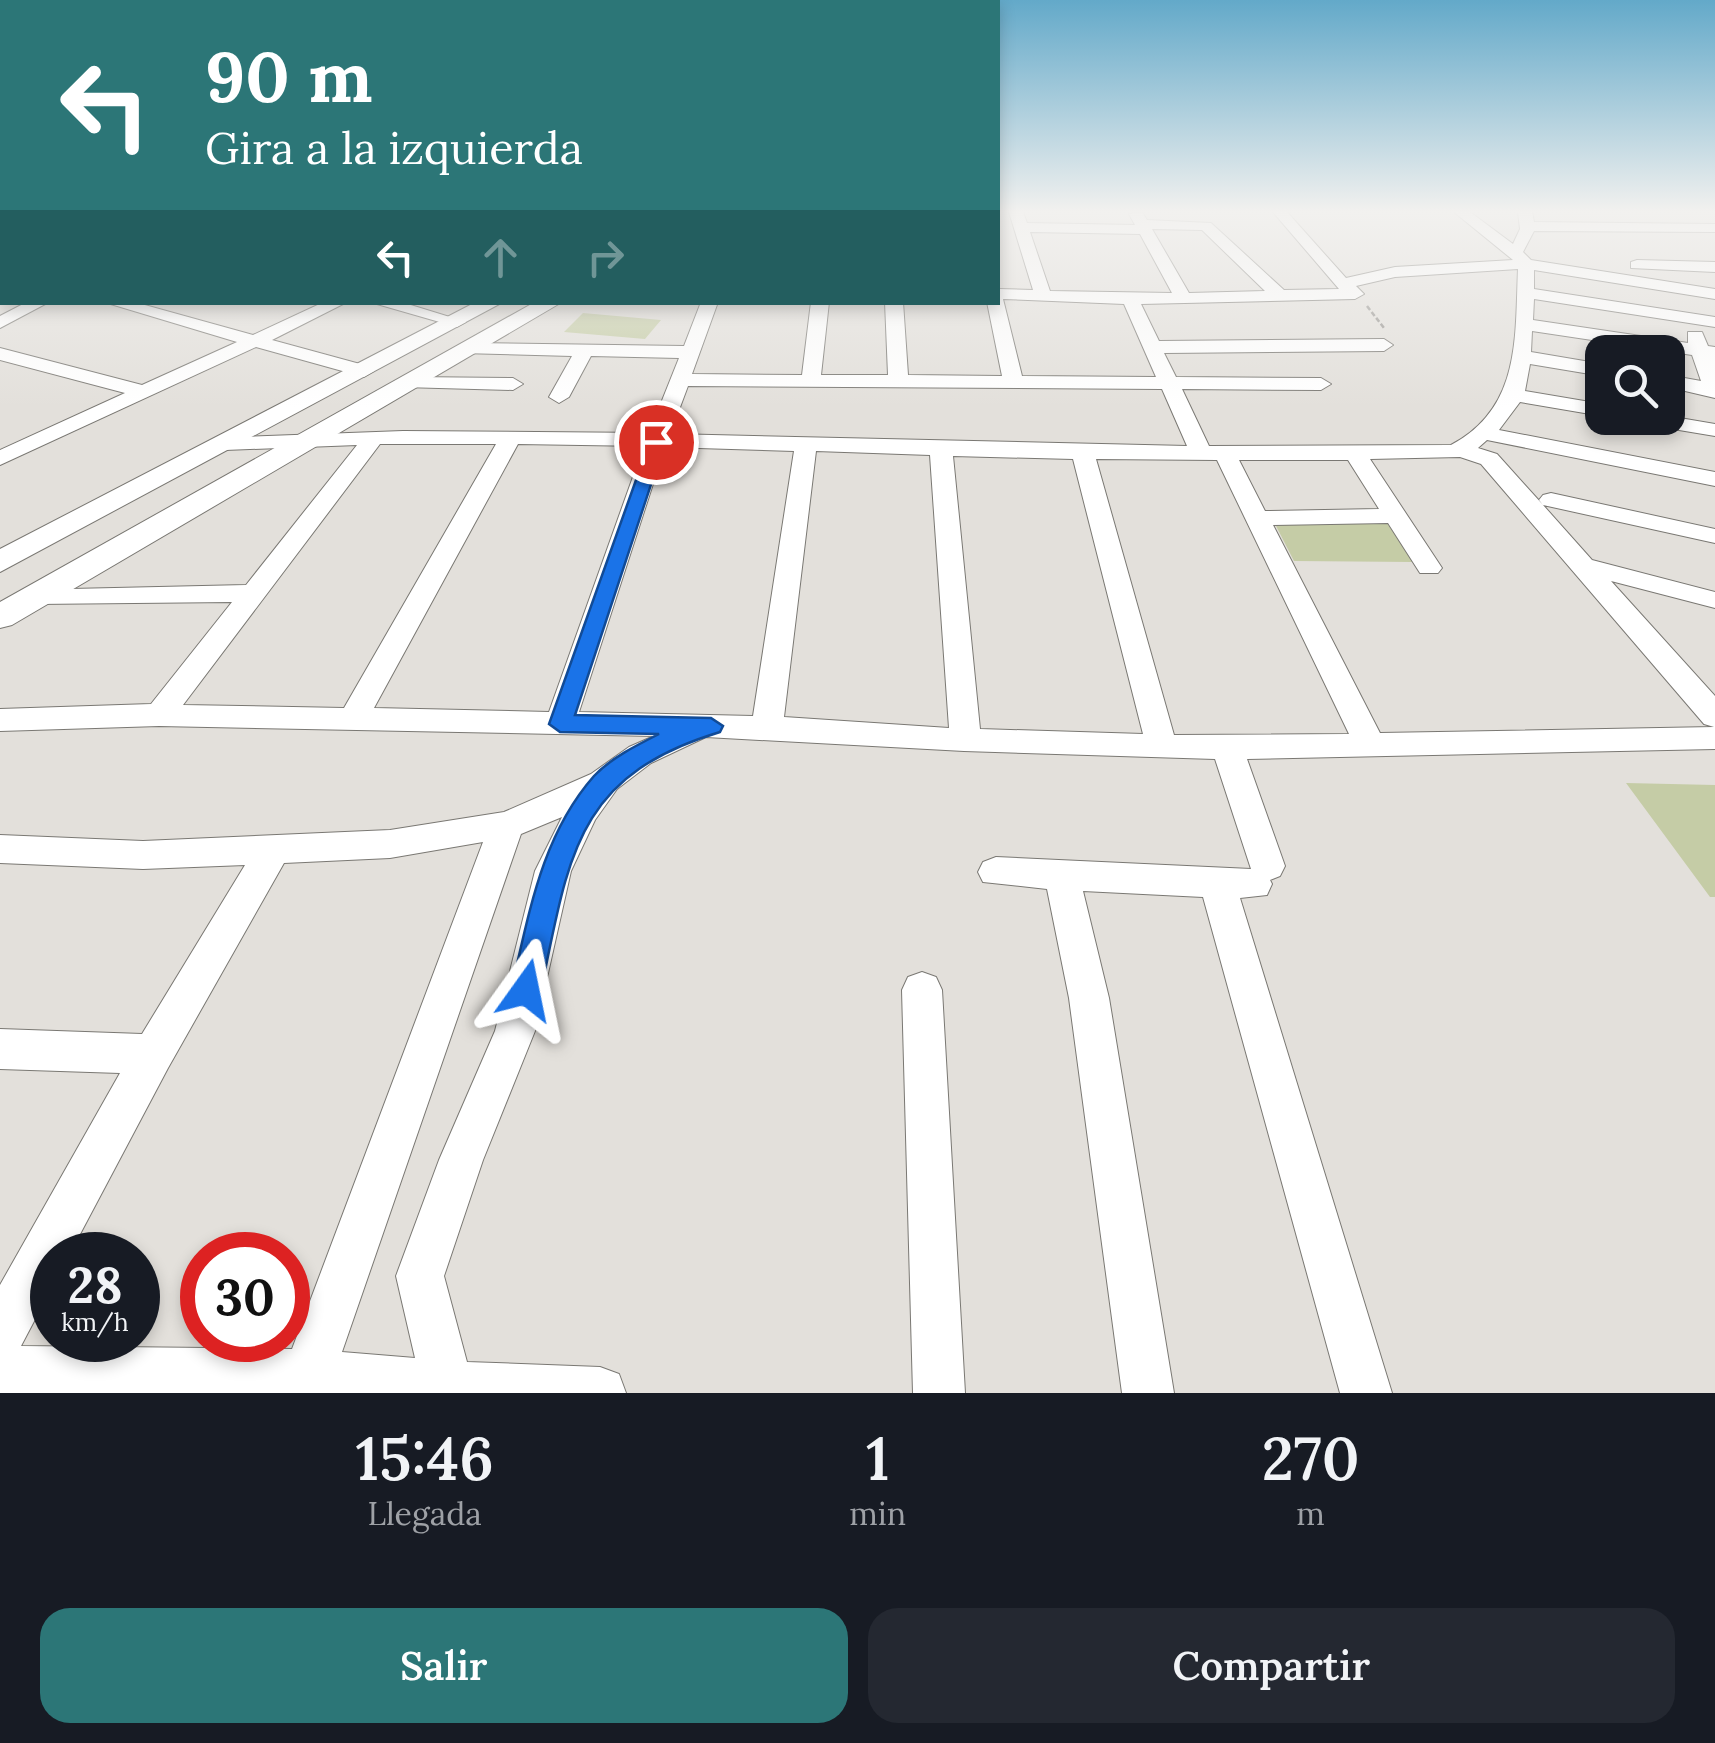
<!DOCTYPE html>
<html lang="es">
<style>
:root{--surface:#171b24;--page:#242831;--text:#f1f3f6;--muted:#9ea1a6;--accent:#2c7677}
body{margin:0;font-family:Lora,serif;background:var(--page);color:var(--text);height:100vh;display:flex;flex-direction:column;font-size:38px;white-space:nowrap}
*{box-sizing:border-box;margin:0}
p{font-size:32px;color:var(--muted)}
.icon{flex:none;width:55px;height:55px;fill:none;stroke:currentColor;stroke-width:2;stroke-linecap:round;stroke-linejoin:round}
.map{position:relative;height:1393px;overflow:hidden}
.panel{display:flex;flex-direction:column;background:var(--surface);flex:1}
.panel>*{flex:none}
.banner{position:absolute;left:0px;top:0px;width:1000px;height:305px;box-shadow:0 5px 15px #0003;background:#2c7677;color:#fff;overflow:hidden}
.buttons{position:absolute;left:1585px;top:335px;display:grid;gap:20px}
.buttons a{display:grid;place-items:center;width:100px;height:100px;border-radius:20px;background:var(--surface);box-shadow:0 5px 15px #0003;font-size:50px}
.speed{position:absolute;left:30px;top:1232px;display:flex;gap:20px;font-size:50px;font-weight:700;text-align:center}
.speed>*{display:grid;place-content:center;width:130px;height:130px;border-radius:50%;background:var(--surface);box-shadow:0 5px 15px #0003;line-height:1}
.speed small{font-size:25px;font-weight:400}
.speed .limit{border:15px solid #d22;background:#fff;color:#111}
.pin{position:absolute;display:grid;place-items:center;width:85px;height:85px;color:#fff;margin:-42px;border:5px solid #fff;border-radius:50%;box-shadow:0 2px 10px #0007}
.me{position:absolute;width:110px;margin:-55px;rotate:12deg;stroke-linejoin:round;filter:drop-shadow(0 0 8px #0008)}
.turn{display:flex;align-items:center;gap:35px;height:210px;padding:0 40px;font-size:45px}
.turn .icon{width:130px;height:130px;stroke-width:2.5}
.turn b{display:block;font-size:70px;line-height:85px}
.lanes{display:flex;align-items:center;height:95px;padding:0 40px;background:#0003;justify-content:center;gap:50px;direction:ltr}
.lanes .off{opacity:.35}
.eta{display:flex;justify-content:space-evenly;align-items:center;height:170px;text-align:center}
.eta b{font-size:60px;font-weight:600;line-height:70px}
.button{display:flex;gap:20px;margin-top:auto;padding:20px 40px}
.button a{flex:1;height:115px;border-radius:30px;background:var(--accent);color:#fff;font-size:40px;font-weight:600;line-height:115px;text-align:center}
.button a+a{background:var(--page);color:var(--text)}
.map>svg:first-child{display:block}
</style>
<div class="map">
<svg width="1715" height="1393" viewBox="0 0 1715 1393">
<rect width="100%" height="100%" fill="#e3e0db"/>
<path fill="#c5cca6" d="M583 313 661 320 645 339 564 332Z
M1274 522 1387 523 1413 562 1294 561Z
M1626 783 1715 785V897H1710Z"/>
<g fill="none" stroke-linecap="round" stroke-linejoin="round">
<g stroke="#7a7873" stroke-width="2">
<path id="minor" d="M1009 212H1023L1027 223 1135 225 1129 214 1142 212 1147 220 1211 223 1284 290 1339 289 1273 212H1287L1346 278 1395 267 1513 260 1454 212H1470L1513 244 1520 229 1518 212H1532L1534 222 1715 224V232L1534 231 1523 252 1531 260 1715 289V299L1534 270V289L1715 317V327L1534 299 1533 320 1688 343V332H1702L1708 346 1715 347V398L1668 387V375L1701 381 1692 355 1532 331 1531 352 1602 364V376L1530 364 1525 391 1602 404V416L1520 402 1499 430 1715 472V486L1487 440 1478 448 1497 454 1543 505 1539 500 1543 495 1551 493 1715 529V543L1543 505 1592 560 1715 592V608L1611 581 1715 696V749L1247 759 1285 866 1280 876 1270 880 1272 884 1267 895 1240 898 1392 1393H1340L1203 897 1083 891 1109 998 1174 1393H1122L1069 998 1047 889 983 882 978 872 983 862 996 857 1251 869 1215 759 964 751 706 737 651 763 617 789 595 820 571 871 535 1031 483 1160 444 1276 467 1362 600 1367 619 1374 626 1393H0V1285L120 1073 0 1069V1029L142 1034 245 865 143 869 0 863V835L143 841 390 830 504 812 591 774 629 747 654 736 159 726 0 731V709L151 704 232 602 36 604 27 602 23 596 27 590 246 585 357 445 225 450 214 443 217 438 403 431 649 433 679 358 591 356 569 397 559 403 549 397 572 356 461 353V345L468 343 684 346 701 302H718L692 374 802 375 811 302H829L821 375H888L885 302H903L908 375 1002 376 987 302H998V289L1033 290ZM1152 229 1202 230 1265 291 1189 293ZM1030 232 1140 234 1172 293 1050 291ZM1518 269C1515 338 1521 408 1451 445L1209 446 1182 389 1321 390 1331 384 1321 378 1176 377 1164 353 1384 351 1393 345 1384 339 1159 341 1141 304 1355 299 1364 294 1356 286 1395 277ZM1003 299 1124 304 1156 377 1022 376ZM688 386 1162 389 1187 446 670 434ZM380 444H496L344 708 183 705ZM518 444 644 446 549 712 374 708ZM665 447 794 451 753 716 579 712ZM816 451 930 455 949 728 784 717ZM953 456 1073 459 1143 734 980 729ZM1460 457 1481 464 1704 724 1714 727 1380 733 1273 525 1388 523 1420 573H1438L1442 568 1370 459ZM1096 459 1217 460 1349 734 1174 735ZM1239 460H1348L1379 509 1265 511ZM562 817 535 871 495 1031 439 1160 396 1276 415 1358 342 1352 521 834ZM483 842 292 1349 21 1346 52 1287V1255H69L168 1068 284 863 390 858Z
M2 228V238L0 239V229Z
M1637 260 1715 262V272L1631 268V262Z
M27 302H49L0 328V316Z
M104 302H134L253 335 324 302H347L272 340 371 367 374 371 364 377 256 347 0 465V450L125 393 0 360V348L142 385 237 342Z
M370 302H401L466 322 457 327Z
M410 377 513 378 523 384 513 390 403 387 400 383Z
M1668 416 1715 424V436L1643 424 1632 418Z
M922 972 936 977 942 990 965 1393H913L902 990 908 977Z"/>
</g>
<g stroke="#7a7873" stroke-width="2">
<path id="tertiary" d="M476 302H503L0 572V549Z
M535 302H562L12 625 0 628V602Z"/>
</g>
<path stroke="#95938f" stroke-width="2.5" stroke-dasharray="5 2.5" stroke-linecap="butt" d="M1367 306 1384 328"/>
<use href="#minor" fill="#fff" fill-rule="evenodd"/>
<use href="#tertiary" fill="#fff" fill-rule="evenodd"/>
</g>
<linearGradient id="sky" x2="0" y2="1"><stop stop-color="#63a9c9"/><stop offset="0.52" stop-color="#f2f1ef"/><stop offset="1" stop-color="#f2f1ef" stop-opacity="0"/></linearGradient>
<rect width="1715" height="407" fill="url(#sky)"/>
<path fill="#1a73e8" stroke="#114b97" stroke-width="2.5" d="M651 438 665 442 575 715 711 718 723 726 720 732C574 776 569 858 541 990L537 1000 526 1004 516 1000 511 990C529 915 541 836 594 776 611 758 637 745 659 734L560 732 549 724Z"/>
</svg>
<div class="buttons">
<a><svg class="icon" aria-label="search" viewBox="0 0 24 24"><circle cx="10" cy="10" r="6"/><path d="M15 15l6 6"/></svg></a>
</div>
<div class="speed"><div>28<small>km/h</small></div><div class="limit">30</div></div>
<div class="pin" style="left:656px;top:442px;background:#d93025"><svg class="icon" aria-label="arrive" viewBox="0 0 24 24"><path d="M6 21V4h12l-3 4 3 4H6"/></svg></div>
<svg class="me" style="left:526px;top:990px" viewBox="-20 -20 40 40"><path d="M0-17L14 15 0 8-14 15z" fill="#1a73e8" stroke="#fff" stroke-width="4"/></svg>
<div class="banner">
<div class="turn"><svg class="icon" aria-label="left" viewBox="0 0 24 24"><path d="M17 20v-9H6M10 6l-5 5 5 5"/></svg><div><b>90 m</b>Gira a la izquierda</div></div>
<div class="lanes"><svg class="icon" aria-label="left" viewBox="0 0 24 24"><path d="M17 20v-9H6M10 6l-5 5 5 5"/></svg><svg class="icon off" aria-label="ahead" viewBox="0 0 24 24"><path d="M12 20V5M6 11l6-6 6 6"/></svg><svg class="icon off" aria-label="right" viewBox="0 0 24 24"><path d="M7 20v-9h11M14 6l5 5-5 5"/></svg></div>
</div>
</div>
<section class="panel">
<div class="eta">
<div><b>15:46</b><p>Llegada</p></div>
<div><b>1</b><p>min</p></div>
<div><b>270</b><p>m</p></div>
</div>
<div class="button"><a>Salir</a><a>Compartir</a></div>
</section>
